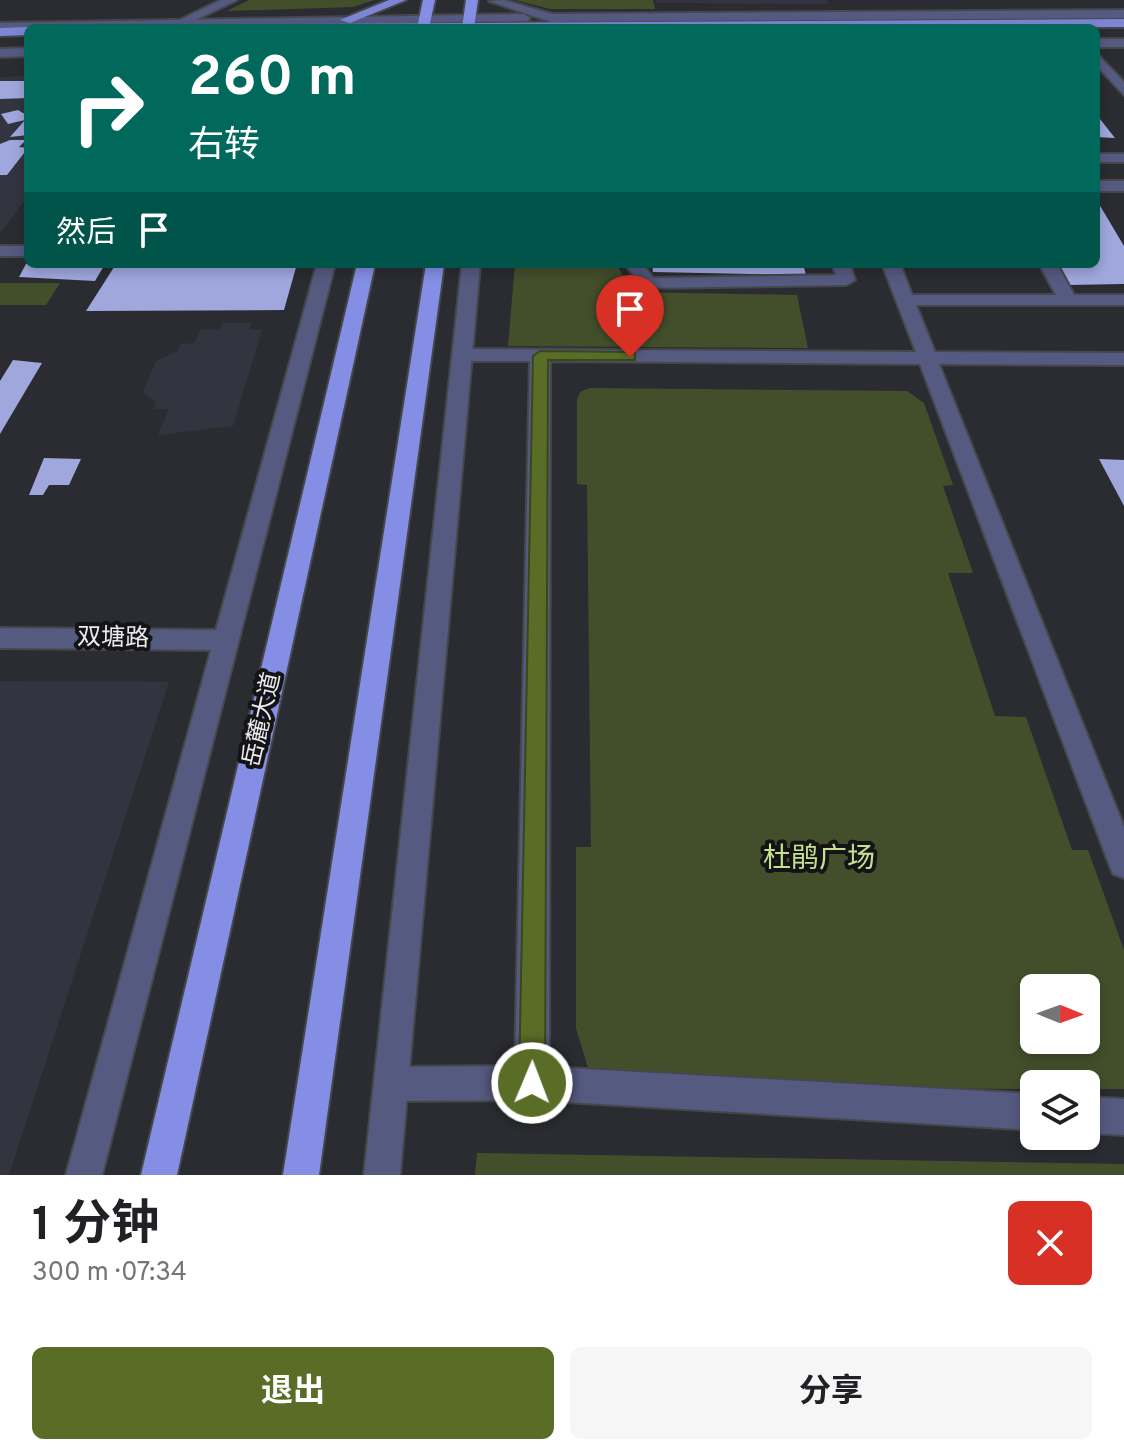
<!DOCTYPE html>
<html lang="zh">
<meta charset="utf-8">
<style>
:root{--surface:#fff;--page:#f6f6f6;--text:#202124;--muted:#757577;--accent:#5a6d26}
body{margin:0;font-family:Overpass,"Noto Sans SC",sans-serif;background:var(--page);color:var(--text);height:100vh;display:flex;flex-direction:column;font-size:30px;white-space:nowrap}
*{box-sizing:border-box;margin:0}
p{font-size:26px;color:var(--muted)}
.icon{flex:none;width:44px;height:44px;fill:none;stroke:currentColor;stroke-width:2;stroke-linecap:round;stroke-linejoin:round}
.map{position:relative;height:1175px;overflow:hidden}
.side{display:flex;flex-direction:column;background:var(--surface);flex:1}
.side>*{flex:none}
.banner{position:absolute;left:24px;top:24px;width:1076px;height:244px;border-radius:12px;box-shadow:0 4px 12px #0003;background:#00695c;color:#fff;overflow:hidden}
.needle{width:52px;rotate:91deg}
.fabs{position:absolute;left:1020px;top:974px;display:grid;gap:16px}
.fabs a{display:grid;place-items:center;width:80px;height:80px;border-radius:12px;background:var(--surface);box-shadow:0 4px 12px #0003;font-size:40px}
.pin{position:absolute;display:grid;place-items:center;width:68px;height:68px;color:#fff;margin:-82px -34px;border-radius:50% 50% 50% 0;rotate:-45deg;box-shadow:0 0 8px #0007}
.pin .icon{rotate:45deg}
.me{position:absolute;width:88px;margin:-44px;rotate:1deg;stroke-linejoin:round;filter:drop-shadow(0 0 6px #0008)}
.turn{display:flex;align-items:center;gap:28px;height:168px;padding:0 32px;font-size:36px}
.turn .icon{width:104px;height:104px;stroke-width:2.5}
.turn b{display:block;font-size:56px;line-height:68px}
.then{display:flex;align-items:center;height:76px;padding:0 32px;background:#0003;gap:16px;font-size:30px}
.round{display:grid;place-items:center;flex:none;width:84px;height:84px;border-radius:12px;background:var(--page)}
.summary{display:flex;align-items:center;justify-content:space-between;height:136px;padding:0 32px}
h1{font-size:48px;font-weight:700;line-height:60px}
.primary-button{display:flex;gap:16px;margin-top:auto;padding:16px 32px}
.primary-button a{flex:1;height:92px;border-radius:12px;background:var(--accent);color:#fff;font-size:32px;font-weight:700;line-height:92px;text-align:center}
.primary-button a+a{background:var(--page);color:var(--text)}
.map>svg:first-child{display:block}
</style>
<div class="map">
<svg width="1124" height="1175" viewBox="0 0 1124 1175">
<rect width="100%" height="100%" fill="#2b2c31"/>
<path fill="#32343f" d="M656 0H827L828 4 657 3Z
M28 76V196L0 233V77Z
M223 323H252L249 330H262L233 426 158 435 169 409H154L156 402 143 393 155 362 177 351 181 344 194 343 201 329 219 330Z
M0 681 169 682 9 1175H0Z"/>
<path fill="#434f2b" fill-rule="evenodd" d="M249 0H374L353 7 227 11Z
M515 0H653L655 9H550Z
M515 264H616L633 292 797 295 808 348 508 346Z
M0 283H60L46 305H0Z
M590 388 907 391 924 403 953 485 943 486 973 573H948L995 716 1026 717 1072 850H1088L1124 950V1089H1086V1084H1034V1089L608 1086 588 1068 576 1028V847H591L587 485 577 484V400L580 392ZM1034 988H1086V1040H1034Z
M477 1153 1124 1164V1175H475Z"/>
<path fill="#9fa7dc" d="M0 81H28V98L0 99Z
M18 110 28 116V135L10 137 25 120 8 124 1 114Z
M1096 114 1115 138 1096 137Z
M10 140H26L19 147 28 148 7 175H0V144Z
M1096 199 1124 246V284L1067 285 1054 264H1096Z
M26 264H105L95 281 19 277Z
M116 264H297L284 310 86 311Z
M652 264H803L806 275 653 272Z
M13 360 42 363 0 434V381Z
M44 458 81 459 69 485H49L43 495H29Z
M1099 459 1124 460V506Z"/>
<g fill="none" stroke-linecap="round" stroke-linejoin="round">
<g stroke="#46474b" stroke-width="4">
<path id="minor" d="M221 0H237L179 28H163Z
M1096 53 1124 82V95L1096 65Z
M1096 181H1124V191H1096Z
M0 246H28V256H0Z
M625 264H643L653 278 836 275 832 264H850L855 280 846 285 648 288 642 287Z
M882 264H900L912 295H1056L1039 264H1057L1074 295H1124V305H916L935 352 1124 353V365L939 364 1124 827V878L1113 874 1109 864 920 364 550 361 549 1067 1034 1094V1130L532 1100 391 1101 379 1096 374 1084 379 1072 391 1067 515 1066 530 361H463L453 355 463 349 916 352Z
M1086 1097 1124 1099V1135L1086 1133Z"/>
</g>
<g stroke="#46474b" stroke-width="4">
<path id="tertiary" d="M504 0 552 14 1124 10V18L551 22 489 1Z
M524 14 530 18 528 21 0 31V23Z
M1096 39H1124V47H1096Z
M28 48V56L0 57V49Z
M1096 154H1124V162H1096Z
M317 264H335L102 1175H66L211 650 0 648V628L216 630Z
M462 264H480L400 1175H364Z"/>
</g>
<g stroke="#46474b" stroke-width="4">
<path id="primary" d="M389 0H406L350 23 340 20Z
M1124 19V27L299 28 305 24Z
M28 27V35L0 36V28Z"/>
</g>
<g stroke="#46474b" stroke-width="4">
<path id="trunk" d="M423 0H435L429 28H417Z
M466 0H478L474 28H462Z
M357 264H375L177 1175H141Z
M426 264H444L319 1175H283Z"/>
</g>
<use href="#minor" fill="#555a80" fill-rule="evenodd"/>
<use href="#tertiary" fill="#555a80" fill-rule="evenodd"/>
<use href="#primary" fill="#7d86d4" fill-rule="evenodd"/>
<use href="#trunk" fill="#848ee4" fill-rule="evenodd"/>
</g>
<path fill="#5a6d26" stroke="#3a4719" stroke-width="2" d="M630 352 635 353V360H548L545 1083 541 1092 532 1096 522 1092 519 1083 533 356 540 351Z"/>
<g text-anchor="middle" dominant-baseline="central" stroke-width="8" stroke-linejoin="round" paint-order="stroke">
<g font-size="24" fill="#eaebee" stroke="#141417">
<text transform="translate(113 639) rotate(1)">双塘路</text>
<text transform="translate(263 720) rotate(-77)">岳麓大道</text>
</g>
<g font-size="28" fill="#c6e090" stroke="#141417">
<text x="819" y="860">杜鹃广场</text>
</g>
</g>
</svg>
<div class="fabs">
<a><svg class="needle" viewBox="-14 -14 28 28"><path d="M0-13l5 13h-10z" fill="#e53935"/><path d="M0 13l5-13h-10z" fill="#757577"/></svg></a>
<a><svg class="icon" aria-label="layers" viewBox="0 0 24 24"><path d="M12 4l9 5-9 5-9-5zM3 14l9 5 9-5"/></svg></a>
</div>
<div class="pin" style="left:630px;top:357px;background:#d93025"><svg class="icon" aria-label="arrive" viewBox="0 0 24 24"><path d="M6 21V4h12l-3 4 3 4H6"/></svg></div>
<svg class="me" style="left:532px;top:1083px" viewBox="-20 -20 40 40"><circle r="17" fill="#5a6d26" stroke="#fff" stroke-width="3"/><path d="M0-11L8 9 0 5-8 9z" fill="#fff"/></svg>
<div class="banner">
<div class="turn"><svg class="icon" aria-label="right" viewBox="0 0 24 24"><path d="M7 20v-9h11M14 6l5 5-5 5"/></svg><div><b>260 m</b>右转</div></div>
<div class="then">然后<svg class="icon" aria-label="arrive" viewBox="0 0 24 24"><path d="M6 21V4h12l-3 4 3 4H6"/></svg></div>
</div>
</div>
<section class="side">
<div class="summary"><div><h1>1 分钟</h1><p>300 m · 07:34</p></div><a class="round" style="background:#d93025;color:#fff"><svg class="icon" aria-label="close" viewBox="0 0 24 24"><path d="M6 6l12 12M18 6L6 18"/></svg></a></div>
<div class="primary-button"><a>退出</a><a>分享</a></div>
</section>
